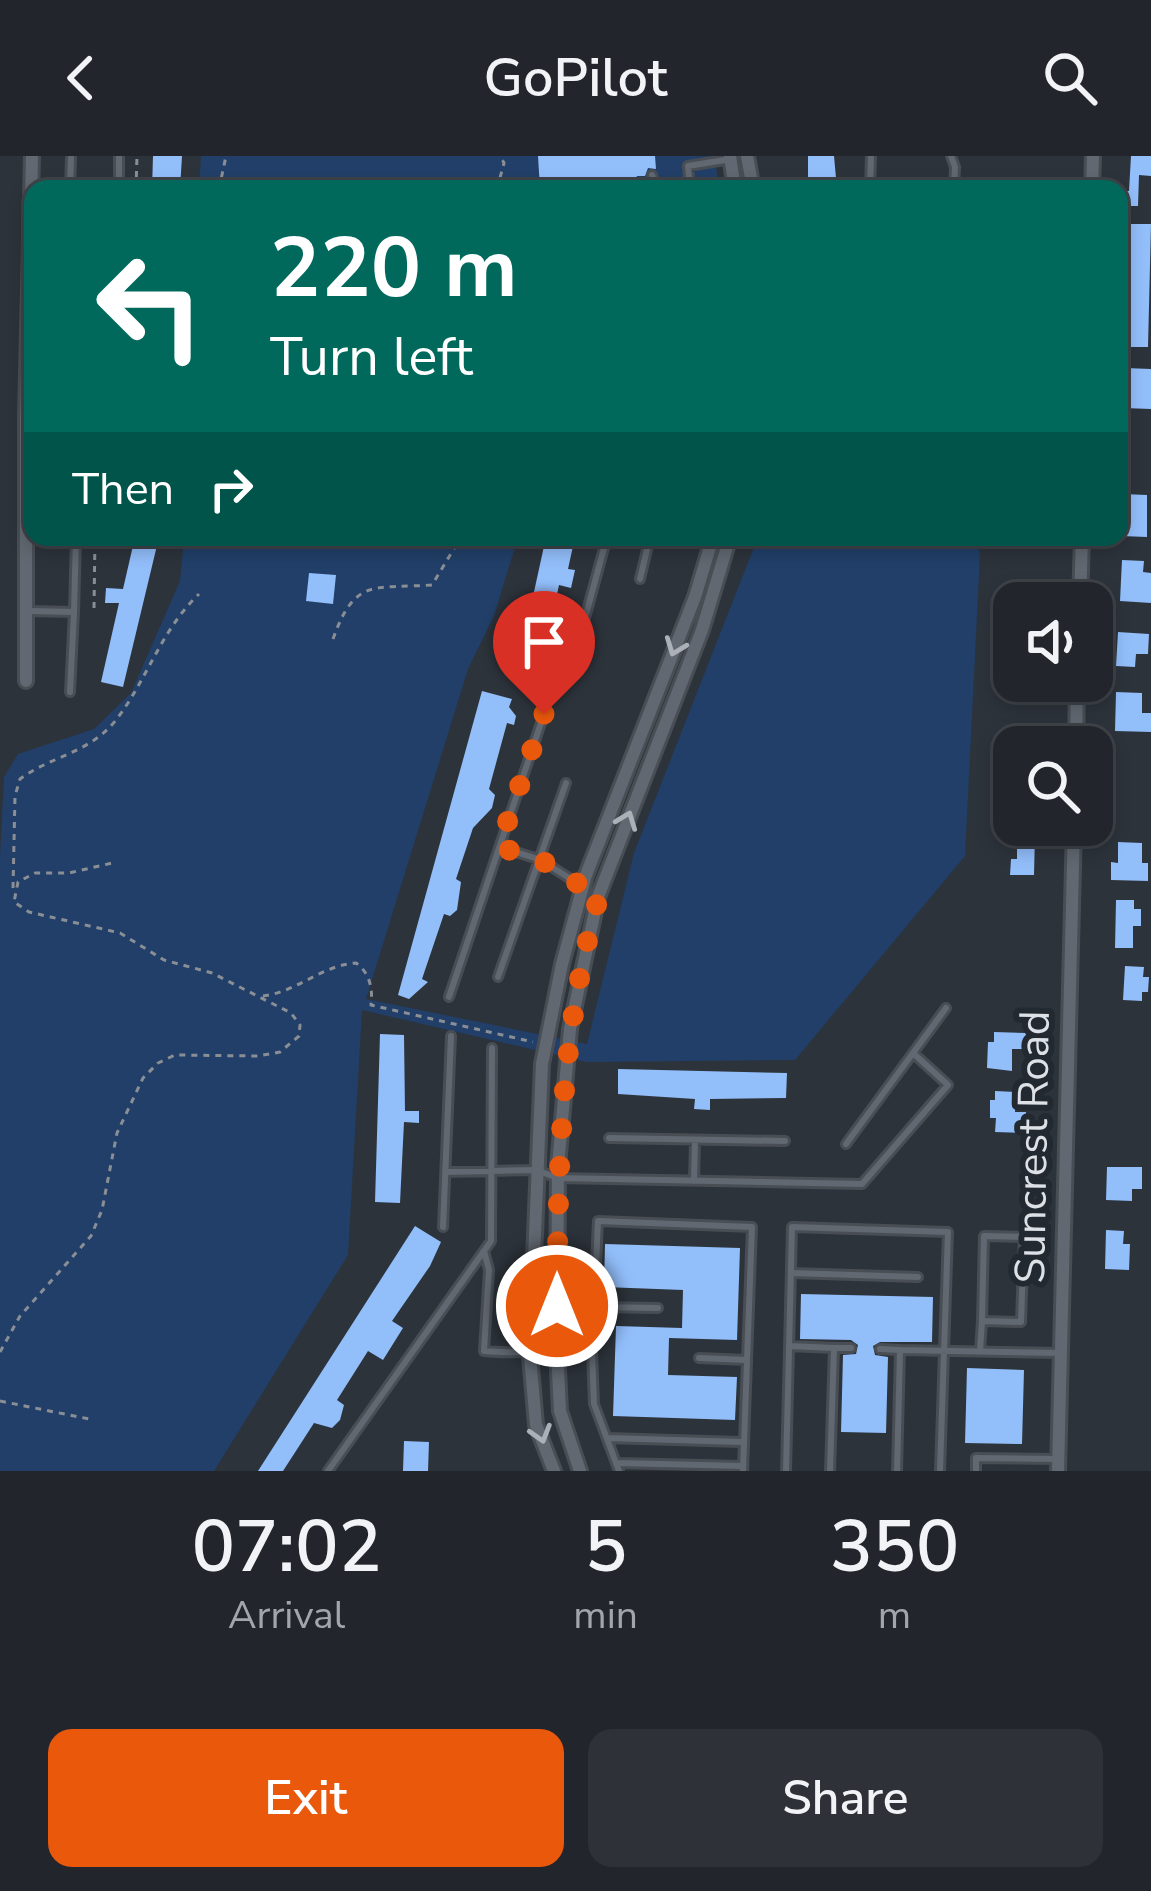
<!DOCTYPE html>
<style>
:root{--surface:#22262c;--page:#2e3238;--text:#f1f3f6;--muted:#a2a5a9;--line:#3f4348;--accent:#ea580c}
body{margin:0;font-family:"Nunito Sans",sans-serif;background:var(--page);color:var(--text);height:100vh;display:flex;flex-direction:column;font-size:45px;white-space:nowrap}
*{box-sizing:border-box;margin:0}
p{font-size:39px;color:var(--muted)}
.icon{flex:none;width:66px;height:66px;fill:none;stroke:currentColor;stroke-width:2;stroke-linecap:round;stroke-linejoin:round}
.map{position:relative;height:1315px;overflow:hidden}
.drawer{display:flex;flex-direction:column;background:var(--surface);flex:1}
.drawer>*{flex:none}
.hud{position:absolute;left:24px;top:24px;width:1104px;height:366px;border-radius:24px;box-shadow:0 6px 18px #0003,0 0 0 3px var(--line);background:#00695c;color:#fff;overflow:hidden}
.tools{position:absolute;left:993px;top:426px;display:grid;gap:24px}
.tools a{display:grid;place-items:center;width:120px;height:120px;border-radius:24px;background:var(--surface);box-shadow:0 6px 18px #0003,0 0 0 3px var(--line);font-size:60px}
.pin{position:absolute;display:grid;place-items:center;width:102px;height:102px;color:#fff;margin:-123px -51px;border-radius:50% 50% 50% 0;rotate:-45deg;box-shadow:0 0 12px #0007}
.pin .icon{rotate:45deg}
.me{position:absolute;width:132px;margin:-66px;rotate:0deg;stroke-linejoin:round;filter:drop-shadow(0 0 9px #0008)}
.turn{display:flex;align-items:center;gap:42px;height:252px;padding:0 48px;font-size:54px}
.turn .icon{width:156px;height:156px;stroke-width:2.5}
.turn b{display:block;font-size:84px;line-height:102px}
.then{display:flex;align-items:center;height:114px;padding:0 48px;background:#0003;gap:24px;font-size:45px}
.eta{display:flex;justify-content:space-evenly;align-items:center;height:204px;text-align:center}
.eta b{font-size:72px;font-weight:600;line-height:84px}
.primary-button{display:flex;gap:24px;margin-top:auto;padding:24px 48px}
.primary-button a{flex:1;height:138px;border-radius:24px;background:var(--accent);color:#fff;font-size:48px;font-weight:600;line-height:138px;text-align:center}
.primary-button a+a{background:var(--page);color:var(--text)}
header{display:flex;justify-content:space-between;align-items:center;height:156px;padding:0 48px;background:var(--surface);font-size:54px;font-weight:600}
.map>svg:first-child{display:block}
</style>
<header><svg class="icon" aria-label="back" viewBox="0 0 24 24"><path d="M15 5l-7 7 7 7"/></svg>GoPilot<svg class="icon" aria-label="search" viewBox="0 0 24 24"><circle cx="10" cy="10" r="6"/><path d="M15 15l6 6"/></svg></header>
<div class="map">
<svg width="1151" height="1315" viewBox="0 0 1151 1315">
<rect width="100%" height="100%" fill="#2d333b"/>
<path fill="#213f68" d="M201 0H714L720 33H199Z
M184 381H518L494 460 468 513 366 843 587 888 634 697 758 381H976L980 399 965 700 795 904 587 906 362 854 348 1099 214 1315H0V701L4 621 18 598 94 573 131 537 180 425Z"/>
<path fill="#92befa" d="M153 0H182L180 33H152Z
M538 0H655L656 13 648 12 645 20H637L632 33H540Z
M808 0H834L837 33H808Z
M1131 0H1151V20L1139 19 1138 50H1119V35H1129Z
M1129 68H1151L1148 191H1128L1129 139H1125Z
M1125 212 1151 213V253L1123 252Z
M1122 338 1147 339V381L1121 380Z
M135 381H159L123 531 101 526 119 447H105L106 432 123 433Z
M546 381H575L568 413 575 414 571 432 559 429 545 494 534 512 518 509Z
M1122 404 1144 405 1143 416 1151 417V447L1120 445Z
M309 417 336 419 333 448 306 445Z
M1118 476 1149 478 1148 498H1136L1135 511 1116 510Z
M482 535 512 543 509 551 516 560 514 569 507 567 489 633 495 639 492 652 473 672 456 723 461 726 457 754 450 760 444 758 422 823 428 826 409 843 398 839Z
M1116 536 1142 537V557H1151V576L1115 575Z
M1017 678H1035L1034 719H1010L1011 703H1017Z
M1118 686 1142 687V707H1148V725L1111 724V706L1118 707Z
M1116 744H1134V753H1141V770H1133V792H1115Z
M1125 810 1144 811 1143 821H1149L1148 836H1142V845L1123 844Z
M994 876 1026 877 1025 893H1012V915L987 912 988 886H994Z
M380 878 404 879 405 955H419V967L404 966 400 1047 375 1046Z
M618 913 787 917 786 942 710 943V954L694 953 695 943 618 938Z
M995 935 1016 936 1015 956H1026L1025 977 995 976 996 962H990V944H995Z
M1107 1011H1142V1033H1132V1045L1106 1044Z
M415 1070 441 1086 430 1110 392 1165 403 1172 383 1204 368 1195 337 1244 344 1249 340 1264 332 1272 314 1267 283 1315H258Z
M1106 1074 1124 1075 1123 1088H1130L1129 1114 1105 1113Z
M605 1088 740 1092 737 1184 669 1182 668 1219 737 1221 735 1264 613 1260 616 1170 682 1172 683 1134 604 1131Z
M801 1138 933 1141 932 1186H880L873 1190 875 1199 888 1201 886 1277 841 1276 843 1199 856 1198 858 1189 851 1184 800 1183Z
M967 1212 1024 1214 1022 1288 965 1287Z
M404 1285 429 1286 428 1315H403Z"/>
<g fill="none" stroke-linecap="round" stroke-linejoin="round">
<g stroke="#494e55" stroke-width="12">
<path id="service" d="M951 0 955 11 954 33
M652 19 657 33
M70 33 71 2
M119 33V0
M682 33 689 21 688 10 731 3
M870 33 871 0
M640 423 650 381
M29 455 74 456 76 381
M569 521 607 381
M70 536 74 456
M500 691 541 704 580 729
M498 821 566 627
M449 841 544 558
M913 897 946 852
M609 982 785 985
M446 1016 536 1014 558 1022 862 1028 948 929 913 897 846 988
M694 1025 695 984
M443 1071 451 880
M484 1095 489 1114 484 1195C524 1199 553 1193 592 1195L598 1065 752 1071 747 1204 699 1202
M791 1117 918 1121
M594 1151 658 1152
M789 1190 834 1192 830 1315
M834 1192H851
M880 1193 900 1194
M592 1195 594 1248 619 1315
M980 1195 982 1165 1021 1166 1024 1081 984 1080 982 1165
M607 1282 741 1286
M618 1307 743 1310
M328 1315 491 1085 492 892
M743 1315 747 1205
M786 1315 792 1071 948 1076 940 1315
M897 1315 900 1194 1061 1197
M976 1315V1302L1058 1303"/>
</g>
<g stroke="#494e55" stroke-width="18">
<path id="minor" d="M730 0 735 33
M747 0 753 33
M1092 33 1093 0
M1080 447 1082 381
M26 525V261L32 0
M1076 591 1077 525
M554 1315 536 1269 530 1200 542 908 562 808 586 719 695 441 713 381
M580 1315 560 1255 557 1194 558 1010 570 873 598 741 702 474 730 381
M1058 1315 1074 669"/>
</g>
<path stroke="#8a8f96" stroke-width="3" stroke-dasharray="6 6" stroke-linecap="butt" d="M136 33 137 0
M219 33 226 0
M497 33 504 7 500 0
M94 452 95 381
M333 483C355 421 374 433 432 429L461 381
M13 732 15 640 20 623C51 600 90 597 116 564 147 524 161 474 199 438
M263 840C297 836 322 809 356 807 370 817 373 833 371 849L533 886
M0 1196 20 1160 91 1080 102 1054 117 977 143 922 158 907 175 899 258 900 280 896 299 880 300 869 291 857 212 817 164 804 120 777 29 756 14 746 18 726 35 717H69L112 707
M0 1245 94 1264"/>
<use href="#service" stroke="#616871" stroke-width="6"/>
<use href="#minor" stroke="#616871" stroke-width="12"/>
</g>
<defs><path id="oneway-chevron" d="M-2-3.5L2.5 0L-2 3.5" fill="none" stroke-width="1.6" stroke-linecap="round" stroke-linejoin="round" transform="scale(3)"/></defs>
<g stroke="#abb1b7">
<use href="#oneway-chevron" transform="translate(675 491) rotate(111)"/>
<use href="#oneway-chevron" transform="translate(627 664) rotate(-69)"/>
<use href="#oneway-chevron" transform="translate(541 1278) rotate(73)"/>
</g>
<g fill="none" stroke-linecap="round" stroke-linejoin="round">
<path stroke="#ea580c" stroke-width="21" stroke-dasharray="0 37.8" d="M544 558 499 691 541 704 583 731 600 737C560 873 558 1010 557 1150"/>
</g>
<g text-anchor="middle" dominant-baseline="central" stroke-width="12" stroke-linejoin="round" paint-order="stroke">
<g font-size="42" fill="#dde1e6" stroke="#232931">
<text transform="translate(1033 991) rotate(-89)">Suncrest Road</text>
</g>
</g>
</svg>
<div class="tools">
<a><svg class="icon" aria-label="sound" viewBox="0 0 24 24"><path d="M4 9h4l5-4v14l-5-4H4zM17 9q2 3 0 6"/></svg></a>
<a><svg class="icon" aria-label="search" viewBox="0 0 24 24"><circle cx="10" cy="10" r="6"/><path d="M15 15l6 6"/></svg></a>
</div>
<div class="pin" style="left:544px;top:558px;background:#d93025"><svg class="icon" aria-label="arrive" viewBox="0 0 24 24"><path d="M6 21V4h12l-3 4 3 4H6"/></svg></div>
<svg class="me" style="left:557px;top:1150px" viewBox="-20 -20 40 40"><circle r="17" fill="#ea580c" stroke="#fff" stroke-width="3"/><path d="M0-11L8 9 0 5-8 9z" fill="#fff"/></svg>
<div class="hud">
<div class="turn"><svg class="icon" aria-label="left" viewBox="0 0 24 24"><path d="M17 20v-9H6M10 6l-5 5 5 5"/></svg><div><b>220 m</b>Turn left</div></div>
<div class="then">Then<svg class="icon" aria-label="right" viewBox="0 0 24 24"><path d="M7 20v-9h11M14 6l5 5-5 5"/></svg></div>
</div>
</div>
<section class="drawer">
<div class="eta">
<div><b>07:02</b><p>Arrival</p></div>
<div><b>5</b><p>min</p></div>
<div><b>350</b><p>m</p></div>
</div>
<div class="primary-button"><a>Exit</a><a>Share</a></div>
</section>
